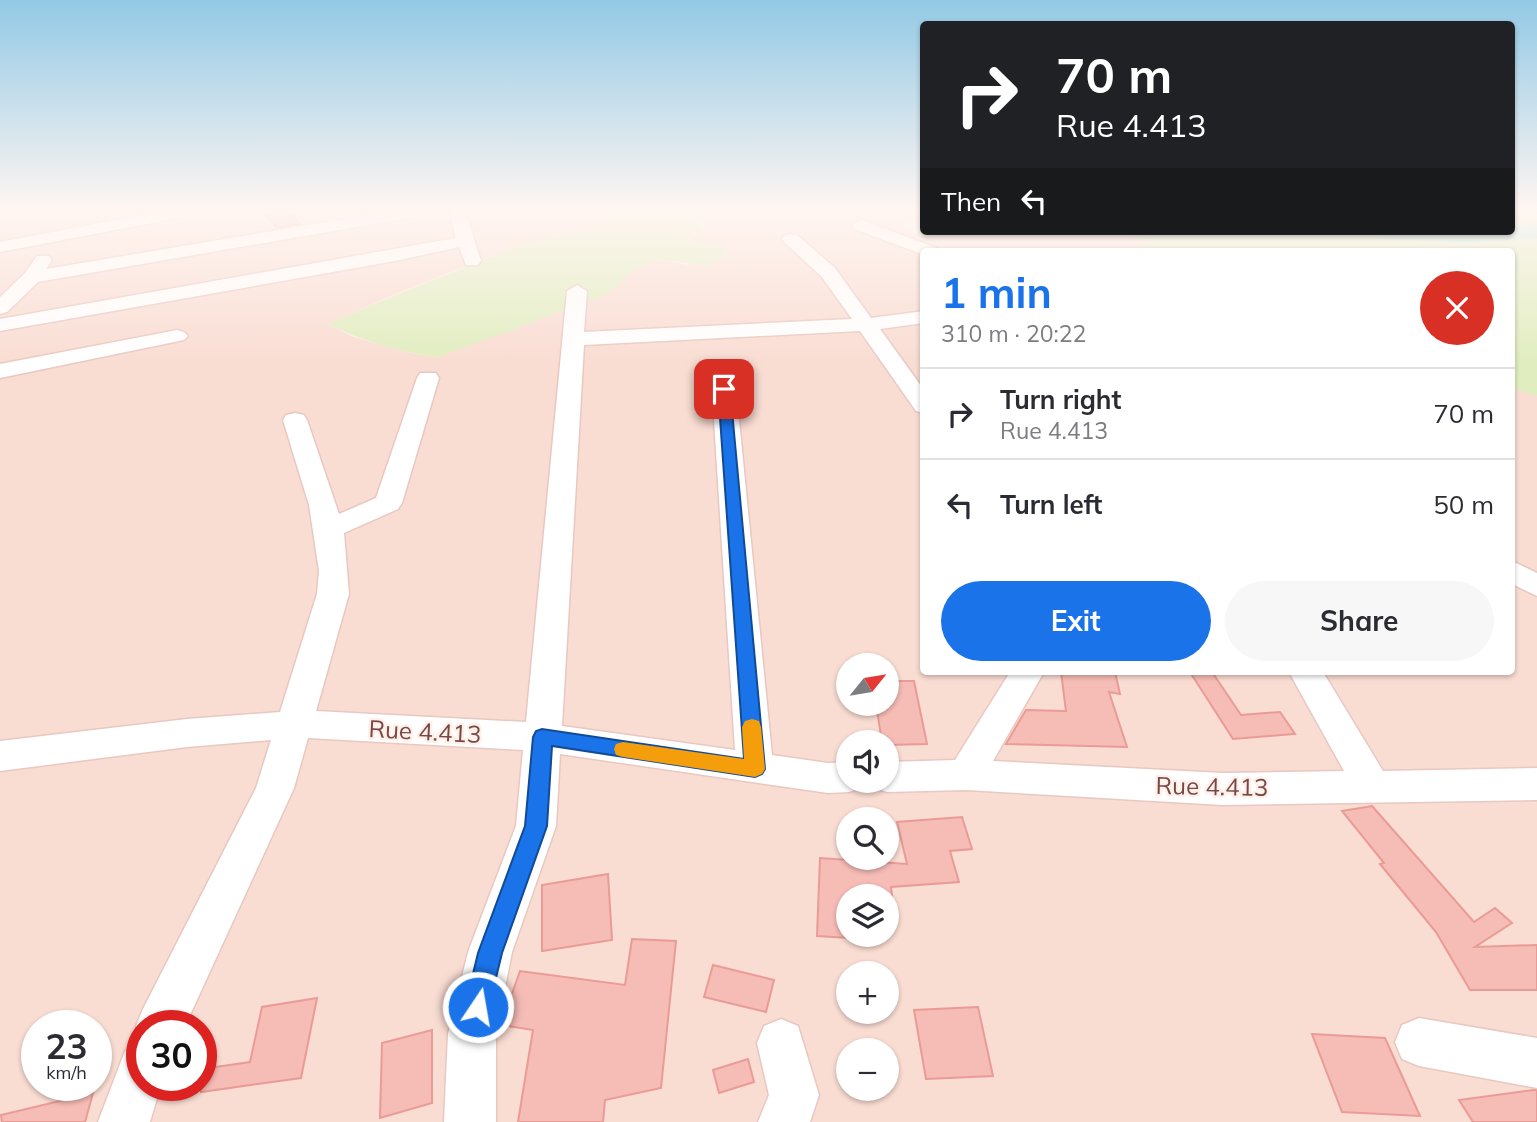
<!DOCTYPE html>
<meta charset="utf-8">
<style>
:root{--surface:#fff;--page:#f7f7f7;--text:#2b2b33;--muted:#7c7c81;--line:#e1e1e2;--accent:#1a73e8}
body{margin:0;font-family:Mulish,sans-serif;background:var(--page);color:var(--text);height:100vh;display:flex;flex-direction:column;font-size:26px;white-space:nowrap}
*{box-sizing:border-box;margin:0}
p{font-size:23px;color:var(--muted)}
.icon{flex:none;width:38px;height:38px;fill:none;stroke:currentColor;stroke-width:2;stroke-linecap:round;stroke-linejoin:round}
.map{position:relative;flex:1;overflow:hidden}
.side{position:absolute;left:920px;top:248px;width:595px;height:427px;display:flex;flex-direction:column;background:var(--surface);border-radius:7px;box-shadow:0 2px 5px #0004}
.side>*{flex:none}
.guide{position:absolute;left:920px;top:21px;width:595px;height:214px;border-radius:7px;box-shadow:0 2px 5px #0004;background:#202124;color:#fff;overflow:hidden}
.needle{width:46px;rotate:60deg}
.controls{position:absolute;left:836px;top:653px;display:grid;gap:14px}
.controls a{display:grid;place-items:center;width:63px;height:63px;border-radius:50%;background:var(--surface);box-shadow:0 2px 5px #0004;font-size:35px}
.speed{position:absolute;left:21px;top:1010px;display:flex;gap:14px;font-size:35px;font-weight:700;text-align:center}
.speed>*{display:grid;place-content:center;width:91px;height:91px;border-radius:50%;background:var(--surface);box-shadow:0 2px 5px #0004;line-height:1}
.speed small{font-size:18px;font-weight:400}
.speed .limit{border:10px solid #d22;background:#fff;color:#111}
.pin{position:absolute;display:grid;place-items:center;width:60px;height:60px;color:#fff;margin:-30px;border-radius:14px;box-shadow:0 4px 10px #0006}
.me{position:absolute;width:77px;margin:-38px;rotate:12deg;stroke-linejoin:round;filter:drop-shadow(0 0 5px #0008)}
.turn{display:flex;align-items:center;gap:24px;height:147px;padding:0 21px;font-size:32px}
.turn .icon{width:91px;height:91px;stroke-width:2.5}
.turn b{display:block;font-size:49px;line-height:60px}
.then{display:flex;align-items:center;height:66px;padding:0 21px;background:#0003;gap:14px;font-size:26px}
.round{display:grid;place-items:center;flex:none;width:74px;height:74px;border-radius:37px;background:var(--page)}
.summary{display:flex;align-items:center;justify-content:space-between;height:119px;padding:0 21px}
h1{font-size:42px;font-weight:700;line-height:52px;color:var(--accent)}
.primary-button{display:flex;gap:14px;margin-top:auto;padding:14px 21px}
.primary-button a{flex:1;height:80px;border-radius:42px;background:var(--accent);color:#fff;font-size:28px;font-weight:700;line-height:80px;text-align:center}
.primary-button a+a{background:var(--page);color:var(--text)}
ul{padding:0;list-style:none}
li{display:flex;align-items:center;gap:21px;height:91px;padding:0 21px;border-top:2px solid var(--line)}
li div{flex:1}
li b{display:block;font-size:26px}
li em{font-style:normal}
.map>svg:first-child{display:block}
</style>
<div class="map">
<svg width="1537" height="1122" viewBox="0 0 1537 1122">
<rect width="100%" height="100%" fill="#feeae1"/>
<path fill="#f9dcd2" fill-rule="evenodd" d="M0 211H617L610 218 585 227 514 247 395 294 328 324 353 337 411 353 438 357 608 293 633 269 647 262 665 260 687 265 726 255 728 249 725 246 693 241 685 236 704 232 708 227 695 221 707 216 742 211 780 214 801 213 799 211H924V220L902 224 911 235 945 231H1109L1151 241 1135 252H924V672H1512V388L1537 396V1122H0ZM849 665H887V704H849ZM849 742H887V780H849ZM849 819H887V858H849ZM849 896H887V934H849ZM849 973H887V1012H849ZM37 1026H96V1085H37ZM142 1026H201V1085H142ZM849 1050H887V1088H849Z"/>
<path fill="#e0edbe" d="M617 211H742L698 219 695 223 709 229 685 236 689 240 720 244 728 249C717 277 681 259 661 260 635 261 627 281 608 293 594 302 574 306 558 312 518 328 478 343 438 357 399 352 363 341 328 324 388 297 450 274 512 248 545 235 589 235 617 211Z
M1512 211 1537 212V396L1512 388V252H1135L1150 241 1109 231H1512Z"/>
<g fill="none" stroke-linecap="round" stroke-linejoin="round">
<path fill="#b4e9e1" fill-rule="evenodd" d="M1537 224V238L1465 243 1383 238 1375 236 1372 231H1512V226Z"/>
</g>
<path fill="#f6bcb6" stroke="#ea9b95" stroke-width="2" d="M262 211H289L300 224 277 228Z
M1061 672H1115L1120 694 1109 692 1127 747 1006 744 1026 710 1066 711Z
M1190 672H1212L1241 715 1280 712 1295 734 1233 739Z
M887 681H914L927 744 887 745V742H882L876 704H887Z
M1372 806 1474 922 1495 908 1512 923 1475 947 1537 945V990H1470L1436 932 1380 864 1384 863 1342 811Z
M962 817 972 849 950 851 959 882 891 887 892 896H849V938L817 936 820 858 907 864 897 822Z
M608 874 612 940 542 951V885Z
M632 939 676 941 661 1088 605 1100 603 1122H518L533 1030 501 1025 520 971 625 985Z
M713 965 774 980 766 1012 704 997Z
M317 998 301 1078 201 1092V1069L250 1062 262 1007Z
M978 1007 993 1076 926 1079 914 1010Z
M432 1030V1103L380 1118 382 1043Z
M1312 1034 1385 1038 1420 1116 1342 1112Z
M748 1059 754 1082 719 1093 713 1070Z
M1534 1090H1537V1122H1473L1459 1100Z
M93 1093 85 1122H2L1 1115Z"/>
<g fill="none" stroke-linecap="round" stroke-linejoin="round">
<g stroke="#e8c8c1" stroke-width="3">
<path id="minor" d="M163 211H196L188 216 0 252V242Z
M392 211H428L420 216 38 282 7 312 0 314V297L25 273 37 256H49L52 260 46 269Z
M449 211H465L481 261 478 265H466L459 247 395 261 0 331V319L456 238Z
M861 220 937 248 940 252H924V255L855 229 853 225Z
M791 234 797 235 835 268 871 318 924 311V323L880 329 924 390V413L916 411 860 331 584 345 562 726 735 750 712 389 716 384H732L736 389 772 755 828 763 849 762V780H866L862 788 849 792 828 793 560 754 556 826 512 952 496 1034V1122H444L448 1034 468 952 516 826 523 750 308 738 294 788 185 1026H142V1040L136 1026 143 1009 256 788 271 740 187 747 0 771V741L187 719 280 712 317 594 319 571 309 505 283 420 286 415 295 413 304 415 307 420 339 514 376 498 417 378 420 373H436L439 378 402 503 398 509 344 533 349 594 316 711 526 722 567 291 577 285 587 291 584 332 852 319 821 276 785 243 782 239 785 235Z
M177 330 184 332 188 336 184 340 0 378V364Z
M1512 561 1537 573V596L1512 584Z
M1010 672H1044L993 761 1223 773 1344 771 1289 672H1323L1383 771 1537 768V800L1223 805 966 790 887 792 874 788 870 780H887V762L955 760Z
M1419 1018 1537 1038V1088L1419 1066 1402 1059 1395 1042 1402 1025Z
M781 1019 798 1026 819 1095 810 1122H758L769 1095 757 1043 764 1026Z
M142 1043V1085H161L150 1122H98L125 1051Z"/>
</g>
<use href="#minor" fill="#fff" fill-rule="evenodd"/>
</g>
<linearGradient id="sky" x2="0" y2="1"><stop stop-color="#93c9e5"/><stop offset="0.57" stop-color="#fff6f2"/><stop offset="1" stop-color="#fff6f2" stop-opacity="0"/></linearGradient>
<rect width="1537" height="368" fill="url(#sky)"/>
<path fill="#1a73e8" stroke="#114b97" stroke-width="2" d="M724 385 730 389 765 769 762 774 755 777 552 746 547 826 502 953 487 1015 478 1019 469 1015 465 1007 478 953 525 826 533 737 536 731 542 729 744 759 718 389Z"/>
<path fill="#f59e0b" d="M752 719 759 721 761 727 765 769 762 774 755 777 623 757 616 755 614 749 616 744 623 742 744 759 742 727 745 721Z"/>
<g text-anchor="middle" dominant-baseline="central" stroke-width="5" stroke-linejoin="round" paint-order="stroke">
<g font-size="24" fill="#784846" stroke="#fff0e9">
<text transform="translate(425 731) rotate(3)">Rue 4.413</text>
<text transform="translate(1212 786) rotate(1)">Rue 4.413</text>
</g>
</g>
</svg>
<div class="controls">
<a><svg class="needle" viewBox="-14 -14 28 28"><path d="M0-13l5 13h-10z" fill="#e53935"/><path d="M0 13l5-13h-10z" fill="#7c7c81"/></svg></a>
<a><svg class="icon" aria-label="sound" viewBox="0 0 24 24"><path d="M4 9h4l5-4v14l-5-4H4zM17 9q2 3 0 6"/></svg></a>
<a><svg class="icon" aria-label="search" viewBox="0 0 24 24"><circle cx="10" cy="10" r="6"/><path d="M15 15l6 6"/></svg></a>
<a><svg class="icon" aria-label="layers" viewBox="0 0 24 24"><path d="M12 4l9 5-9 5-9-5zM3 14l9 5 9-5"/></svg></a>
<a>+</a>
<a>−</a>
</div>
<div class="speed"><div>23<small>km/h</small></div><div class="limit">30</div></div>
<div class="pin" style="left:724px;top:389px;background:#d93025"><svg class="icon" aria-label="arrive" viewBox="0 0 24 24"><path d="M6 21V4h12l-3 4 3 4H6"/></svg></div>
<svg class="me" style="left:478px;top:1007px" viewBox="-20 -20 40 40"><circle r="17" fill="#1a73e8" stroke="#fff" stroke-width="3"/><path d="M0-11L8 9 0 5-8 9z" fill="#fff"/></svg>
<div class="guide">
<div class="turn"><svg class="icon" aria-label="right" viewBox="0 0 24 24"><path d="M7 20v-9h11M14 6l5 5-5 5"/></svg><div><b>70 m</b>Rue 4.413</div></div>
<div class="then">Then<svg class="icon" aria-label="left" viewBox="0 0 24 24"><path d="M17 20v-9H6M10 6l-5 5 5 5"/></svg></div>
</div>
<section class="side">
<div class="summary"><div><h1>1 min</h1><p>310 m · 20:22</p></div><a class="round" style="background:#d93025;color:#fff"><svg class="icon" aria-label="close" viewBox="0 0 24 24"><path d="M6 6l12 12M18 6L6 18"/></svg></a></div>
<ul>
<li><svg class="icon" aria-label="right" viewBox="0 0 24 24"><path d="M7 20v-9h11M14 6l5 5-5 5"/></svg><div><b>Turn right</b><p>Rue 4.413</p></div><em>70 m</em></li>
<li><svg class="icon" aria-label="left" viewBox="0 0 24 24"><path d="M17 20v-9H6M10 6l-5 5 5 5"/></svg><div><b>Turn left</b></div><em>50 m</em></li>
</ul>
<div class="primary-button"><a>Exit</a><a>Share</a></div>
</section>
</div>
